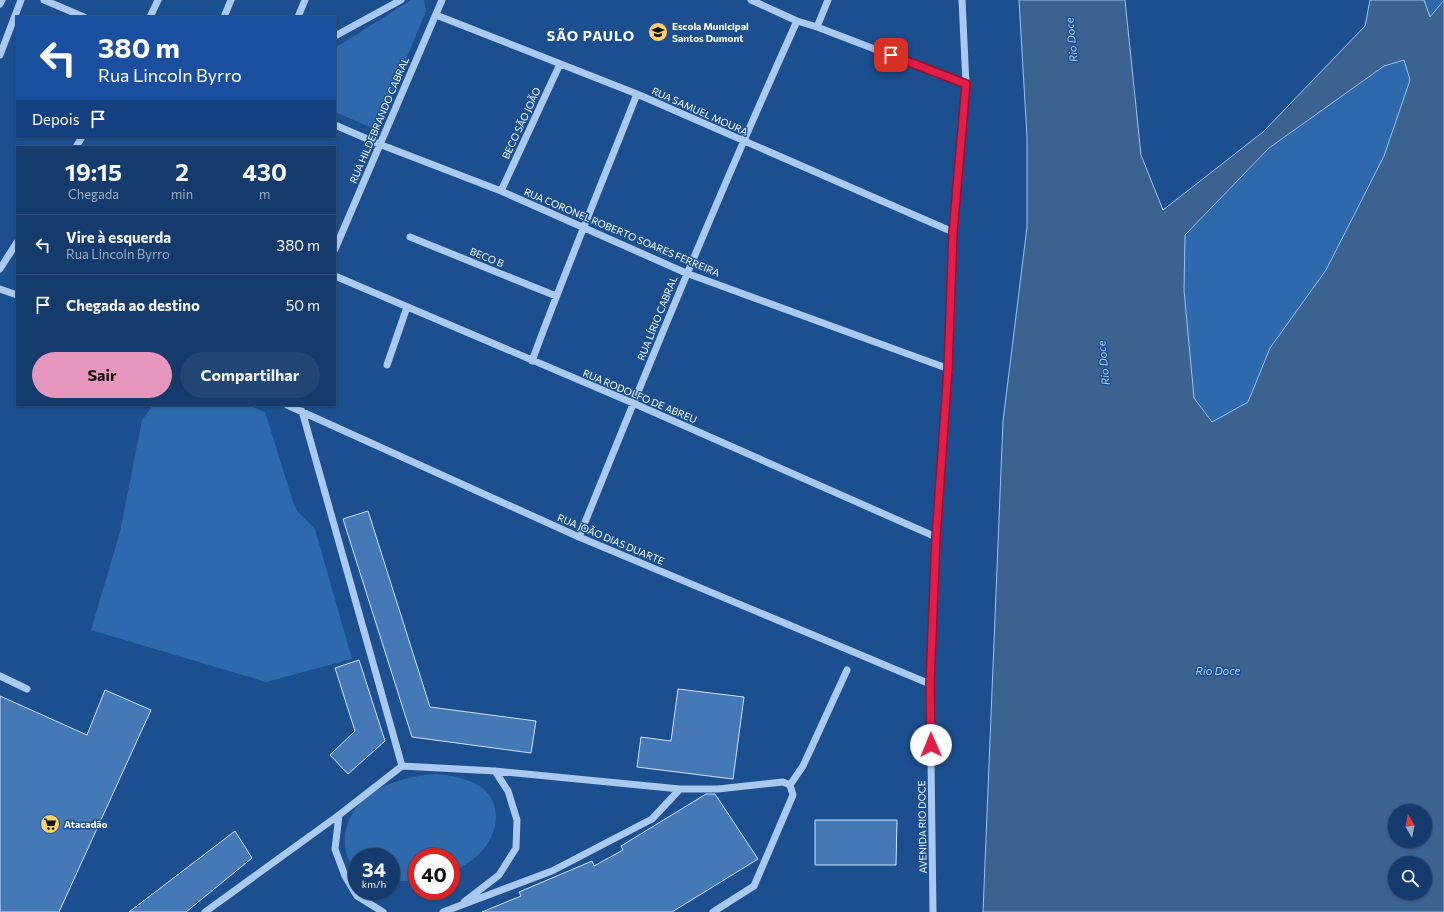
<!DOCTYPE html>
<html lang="pt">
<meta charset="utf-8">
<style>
:root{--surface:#143b6b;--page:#214673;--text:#f1f3f6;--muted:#9dadc1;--line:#33557e;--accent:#e797bd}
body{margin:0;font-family:Commissioner,sans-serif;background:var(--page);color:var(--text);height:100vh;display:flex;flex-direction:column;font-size:15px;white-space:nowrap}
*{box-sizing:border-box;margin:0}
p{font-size:13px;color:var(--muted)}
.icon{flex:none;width:22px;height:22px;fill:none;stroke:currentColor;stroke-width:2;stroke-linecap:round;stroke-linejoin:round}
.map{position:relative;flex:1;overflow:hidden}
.drawer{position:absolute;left:16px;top:146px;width:320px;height:260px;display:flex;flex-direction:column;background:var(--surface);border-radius:0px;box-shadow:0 1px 3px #0004,0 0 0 1px var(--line)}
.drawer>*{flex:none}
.banner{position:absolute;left:16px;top:16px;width:320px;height:122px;border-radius:0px;box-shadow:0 1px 3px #0004,0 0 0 1px var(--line);background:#1a4fa0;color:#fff;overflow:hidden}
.needle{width:26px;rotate:350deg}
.controls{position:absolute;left:1388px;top:804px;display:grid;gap:8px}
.controls a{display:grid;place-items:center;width:44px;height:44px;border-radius:50%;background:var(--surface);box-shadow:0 1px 3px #0004,0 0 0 1px var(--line);font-size:20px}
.speed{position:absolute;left:348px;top:848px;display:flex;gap:8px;font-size:20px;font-weight:700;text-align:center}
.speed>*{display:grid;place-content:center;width:52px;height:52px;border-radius:50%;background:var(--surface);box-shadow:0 1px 3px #0004,0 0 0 1px var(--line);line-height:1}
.speed small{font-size:10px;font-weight:400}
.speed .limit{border:6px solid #d22;background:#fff;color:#111}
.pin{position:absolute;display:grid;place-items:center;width:34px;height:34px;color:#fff;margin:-17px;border-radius:8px;box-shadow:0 2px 6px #0006}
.me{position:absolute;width:44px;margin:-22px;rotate:359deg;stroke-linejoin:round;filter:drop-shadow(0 0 3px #0008)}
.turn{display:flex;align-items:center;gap:14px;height:84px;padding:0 16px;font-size:18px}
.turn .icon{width:52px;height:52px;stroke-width:2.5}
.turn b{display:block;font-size:28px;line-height:34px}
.then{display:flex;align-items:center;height:38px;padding:0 16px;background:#0003;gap:8px;font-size:15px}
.eta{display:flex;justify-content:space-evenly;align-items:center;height:68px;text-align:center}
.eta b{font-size:24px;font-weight:700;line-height:28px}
.primary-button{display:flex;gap:8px;margin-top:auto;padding:8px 16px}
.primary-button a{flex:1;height:46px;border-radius:24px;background:var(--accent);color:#111;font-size:16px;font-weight:700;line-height:46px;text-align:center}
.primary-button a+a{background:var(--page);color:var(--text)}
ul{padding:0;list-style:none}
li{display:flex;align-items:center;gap:12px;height:60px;padding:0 16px;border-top:1px solid var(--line)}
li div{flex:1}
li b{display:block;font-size:15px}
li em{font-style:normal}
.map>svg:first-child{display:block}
</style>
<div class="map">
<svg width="1444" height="912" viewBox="0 0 1444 912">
<rect width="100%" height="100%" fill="#1b4f8f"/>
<path fill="#2e69ad" d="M411 0H424L426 11 379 124 370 127 335 112V48Z
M1424 0H1443L1430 17Z
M1404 60 1410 80 1384 156 1326 270 1270 348 1248 402 1212 422 1194 398 1184 290 1185 235 1269 148 1384 65Z
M153 405H248L265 412 294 505 298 512 315 529 352 659 266 682 91 630 120 532 142 420Z
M437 774C452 776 468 778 481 787 504 804 498 836 479 854 471 862 461 867 451 873V857H417V881H391V857H357V869C348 863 345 853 345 842 345 795 396 776 437 774Z"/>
<path fill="#3c6290" stroke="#9cc4f0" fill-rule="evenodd" d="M1019 0H1125L1141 155 1163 210 1263 132 1365 26 1370 0H1424L1430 17 1444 0V912H983L1003 421 1027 227V137ZM1404 60 1410 80 1384 156 1326 270 1270 348 1248 402 1212 422 1194 398 1184 290 1185 235 1269 148 1384 66ZM1395 811H1425V841H1395ZM1395 863H1425V893H1395Z"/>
<path fill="#4478b7" stroke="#cfe3fa" d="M368 511 430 707 536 721 531 753 412 737 343 519Z
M359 660 385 741 348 774 330 755 355 731 335 668Z
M678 689 744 697 733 779 637 767 641 737 671 741Z
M105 690 151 710 59 912H0V696L87 735Z
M706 794H715L758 859 672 912H482L521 896 519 892 592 861 594 866 623 850 621 846Z
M815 820H897L896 865H815Z
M235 831 252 858 186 912H129Z"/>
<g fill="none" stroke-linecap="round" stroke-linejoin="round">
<path stroke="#a9c9ee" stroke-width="7" d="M44 0 84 17
M751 0 797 21 817 27 966 84
M0 4 2 0
M436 15 637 94 953 232
M150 17 158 0
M224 17 231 0
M298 17 305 0
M817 27 828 0
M335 36 401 0
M0 55 21 0
M335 125 379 144 501 191 686 273 949 369
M76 147 82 137
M501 191 560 64
M410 237 556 296
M335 249 442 0
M0 269 17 242
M335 276 633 403 936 537
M0 289 17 295
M532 361C565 271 602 183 637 94
M387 365 407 307
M287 405 579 537 930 684
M302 411 402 766
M579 537C649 364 720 191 797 21
M0 676 27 689
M790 785 803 766 847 670
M680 789H718L783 782 790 785 793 795 754 886 713 912
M339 815 335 849 345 876 357 896 383 912
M464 902 499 875 516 848 517 820 508 791 495 771
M205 912 339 815 402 766 495 771 680 789 652 819 552 871 443 912
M933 912 930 684 936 537 949 369 953 232 966 84 962 0"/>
</g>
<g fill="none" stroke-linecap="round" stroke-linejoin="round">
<g stroke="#92132f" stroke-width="10">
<path id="route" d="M891 55 966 84 953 232 948 369 936 537 930 684 931 745"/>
</g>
<use href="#route" stroke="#e11d48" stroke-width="7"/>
</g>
<defs>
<g id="school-disc" transform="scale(1)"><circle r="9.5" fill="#ffd166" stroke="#1b4f8f"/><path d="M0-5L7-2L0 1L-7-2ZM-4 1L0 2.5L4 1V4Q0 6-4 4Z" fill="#111"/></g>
<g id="supermarket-disc" transform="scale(1)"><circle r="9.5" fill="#ffd166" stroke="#1b4f8f"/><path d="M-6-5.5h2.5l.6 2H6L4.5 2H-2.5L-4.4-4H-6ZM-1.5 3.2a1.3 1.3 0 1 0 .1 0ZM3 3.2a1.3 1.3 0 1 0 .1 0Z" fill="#111"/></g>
</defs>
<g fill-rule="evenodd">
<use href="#school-disc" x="658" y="32"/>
<use href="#supermarket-disc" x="50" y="824"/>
</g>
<g text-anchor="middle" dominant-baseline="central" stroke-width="3" stroke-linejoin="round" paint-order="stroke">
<g font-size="10" font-weight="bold" fill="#fff" stroke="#1b4f8f" text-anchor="start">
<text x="672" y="26">Escola Municipal<tspan x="672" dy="12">Santos Dumont</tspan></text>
<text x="64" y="824">Atacadão</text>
</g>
<g font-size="10" fill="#fff" stroke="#1b4f8f">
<text transform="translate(700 111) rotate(24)">RUA SAMUEL MOURA</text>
<text transform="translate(379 120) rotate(-67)">RUA HILDEBRANDO CABRAL</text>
<text transform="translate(521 123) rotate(-65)">BECO SÃO JOÃO</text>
<text transform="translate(622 232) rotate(23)">RUA CORONEL ROBERTO SOARES FERREIRA</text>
<text transform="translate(487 257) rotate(22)">BECO B</text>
<text transform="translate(657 318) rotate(-68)">RUA LÍRIO CABRAL</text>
<text transform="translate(640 396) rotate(23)">RUA RODOLFO DE ABREU</text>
<text transform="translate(611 539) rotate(23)">RUA JOÃO DIAS DUARTE</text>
<text transform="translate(922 827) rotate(-91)">AVENIDA RIO DOCE</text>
</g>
<g font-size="11" font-style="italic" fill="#b5d3f5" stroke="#1b4f8f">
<text transform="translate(1071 40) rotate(-96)">Rio Doce</text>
<text transform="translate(1103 363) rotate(-96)">Rio Doce</text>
<text x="1218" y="670">Rio Doce</text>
</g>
<g font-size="14" font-weight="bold" letter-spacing="1" fill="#fff" stroke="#1b4f8f">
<text x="591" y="35">SÃO PAULO</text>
</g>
</g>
</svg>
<div class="controls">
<a><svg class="needle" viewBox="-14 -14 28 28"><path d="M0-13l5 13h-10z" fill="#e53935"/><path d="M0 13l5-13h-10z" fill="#9dadc1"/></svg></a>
<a><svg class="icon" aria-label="search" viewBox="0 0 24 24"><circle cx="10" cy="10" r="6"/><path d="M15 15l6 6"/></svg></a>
</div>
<div class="speed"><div>34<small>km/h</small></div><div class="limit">40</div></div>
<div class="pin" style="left:891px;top:55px;background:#d93025"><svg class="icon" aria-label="arrive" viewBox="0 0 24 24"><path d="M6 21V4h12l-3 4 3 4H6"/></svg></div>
<svg class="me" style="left:931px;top:745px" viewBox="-20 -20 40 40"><circle r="19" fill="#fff"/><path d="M0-13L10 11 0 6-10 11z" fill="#e11d48"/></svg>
<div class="banner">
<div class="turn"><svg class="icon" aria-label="left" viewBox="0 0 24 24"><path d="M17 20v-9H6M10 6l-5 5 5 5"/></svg><div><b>380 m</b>Rua Lincoln Byrro</div></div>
<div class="then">Depois<svg class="icon" aria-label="arrive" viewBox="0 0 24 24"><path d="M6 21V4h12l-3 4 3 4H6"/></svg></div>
</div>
<section class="drawer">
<div class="eta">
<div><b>19:15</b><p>Chegada</p></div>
<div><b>2</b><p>min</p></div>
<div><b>430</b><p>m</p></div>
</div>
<ul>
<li><svg class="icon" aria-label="left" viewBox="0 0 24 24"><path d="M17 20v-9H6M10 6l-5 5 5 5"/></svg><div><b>Vire à esquerda</b><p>Rua Lincoln Byrro</p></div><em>380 m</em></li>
<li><svg class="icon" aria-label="arrive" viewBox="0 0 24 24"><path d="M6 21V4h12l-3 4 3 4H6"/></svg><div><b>Chegada ao destino</b></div><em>50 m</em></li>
</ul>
<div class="primary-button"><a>Sair</a><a>Compartilhar</a></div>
</section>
</div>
